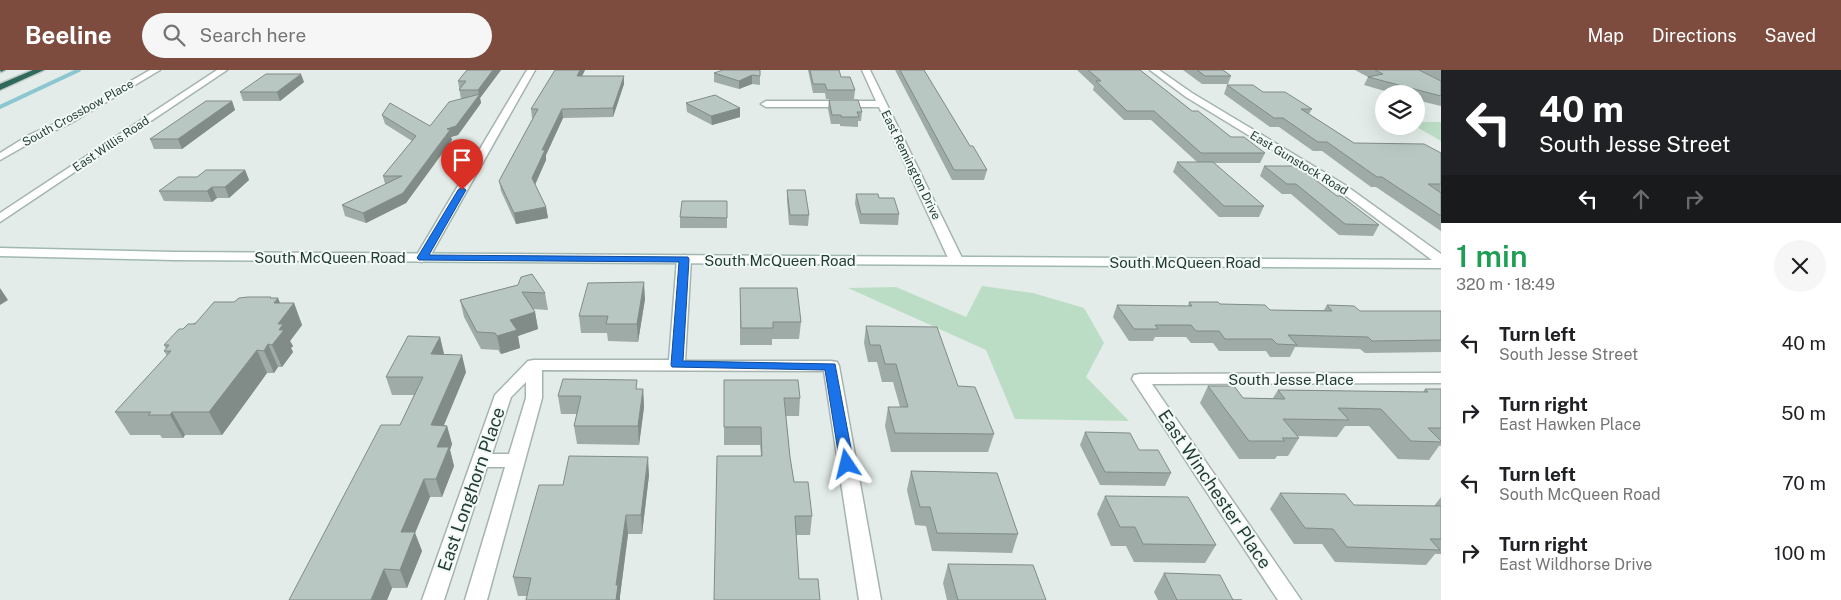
<!DOCTYPE html>
<meta charset="utf-8">
<style>
:root{--surface:#fff;--page:#f6f6f6;--text:#202124;--muted:#757577;--accent:#7d4c3f}
body{margin:0;font-family:"Public Sans",sans-serif;background:var(--page);color:var(--text);height:100vh;display:flex;flex-direction:column;font-size:19px;white-space:nowrap}
*{box-sizing:border-box;margin:0}
p{font-size:16px;color:var(--muted)}
.icon{flex:none;width:28px;height:28px;fill:none;stroke:currentColor;stroke-width:2;stroke-linecap:round;stroke-linejoin:round}
.map{position:relative;flex:1;overflow:hidden}
.sheet{display:flex;flex-direction:column;background:var(--surface);width:400px}
.sheet>*{flex:none}
.hud{background:#202124;color:#fff;overflow:hidden}
.tools{position:absolute;left:1375px;top:15px;display:grid;gap:10px}
.tools a{display:grid;place-items:center;width:50px;height:50px;border-radius:50%;background:var(--surface);box-shadow:0 5px 20px #0002;font-size:25px}
.pin{position:absolute;display:grid;place-items:center;width:42px;height:42px;color:#fff;margin:-51px -21px;border-radius:50% 50% 50% 0;rotate:-45deg;box-shadow:0 0 5px #0007}
.pin .icon{rotate:45deg}
.me{position:absolute;width:55px;margin:-28px;rotate:350deg;stroke-linejoin:round;filter:drop-shadow(0 0 4px #0008)}
.turn{display:flex;align-items:center;gap:18px;height:105px;padding:0 15px;font-size:22px}
.turn .icon{width:65px;height:65px;stroke-width:2.5}
.turn b{display:block;font-size:35px;line-height:42px}
.lanes{display:flex;align-items:center;height:48px;padding:0 15px;background:#0003;justify-content:center;gap:25px;direction:ltr}
.lanes .off{opacity:.35}
.round{display:grid;place-items:center;flex:none;width:52px;height:52px;border-radius:26px;background:var(--page)}
.summary{display:flex;align-items:center;justify-content:space-between;height:85px;padding:0 15px}
h1{font-size:30px;font-weight:600;line-height:38px;color:#1e9e55}
ul{padding:0;list-style:none}
li{display:flex;align-items:center;gap:15px;height:70px;padding:0 15px}
li div{flex:1}
li b{display:block;font-size:19px}
li em{font-style:normal}
header{display:flex;align-items:center;gap:30px;box-sizing:border-box;height:70px;padding:0 25px;background:var(--accent);color:#fff}
header strong{font-size:24px}
nav{display:flex;gap:28px;margin-inline-start:auto;font-size:18px}
.search{width:350px;height:45px;background:var(--page);display:flex;align-items:center;gap:12px;box-sizing:border-box;padding:0 18px;border-radius:28px;color:var(--muted);font-size:19px}
main{display:flex;flex:1;min-height:0}
.map>svg:first-child{display:block}
</style>
<header>
<strong>Beeline</strong>
<div class="search"><svg class="icon" aria-label="search" viewBox="0 0 24 24"><circle cx="10" cy="10" r="6"/><path d="M15 15l6 6"/></svg>Search here</div>
<nav><a>Map</a><a>Directions</a><a>Saved</a></nav>
</header>
<main>
<div class="map">
<svg width="1441" height="530" viewBox="0 0 1441 530">
<rect width="100%" height="100%" fill="#e3ece8"/>
<path fill="#bcddc5" d="M1416 52H1441V71L1415 56Z
M982 216 1033 223 1084 238 1104 273 1086 307 1129 351 1015 349 986 280 848 218 896 217 966 247Z"/>
<g fill="none" stroke-linecap="round" stroke-linejoin="round">
<path stroke="#8cc6d0" stroke-width="4" d="M0 37 79 0"/>
<g stroke="#a6b4af" stroke-width="3">
<path id="street" d="M150 0H160L71 53 37 69 0 90V83L29 65 65 49Z
M217 0H227L0 152V143Z
M527 0H535L429 188 422 192 417 191 415 188Z
M862 0H870L963 190 961 193 956 194 949 190 879 37H766L761 34 766 31H876Z
M1150 0H1159L1192 23 1345 115 1441 184V194L1436 193 1337 119 1186 27Z
M684 185 691 189 685 291H831L837 292 839 296 881 530H859L824 301 542 300V328L487 530H465L505 397H487L444 530H422L495 325 528 291 534 290H669L677 189ZM526 312V328L509 384H492L511 327Z
M1441 303V313L1152 314 1301 530H1278L1132 309 1134 305 1140 304Z"/>
</g>
<g stroke="#a1b8b0" stroke-width="3">
<path id="secondary" d="M0 178 174 182 1441 190V198L174 190 0 186Z"/>
</g>
<g stroke="#c1c9c7" stroke-width="3">
<path id="highway" d="M0 0H5L1 2Z
M33 0H44L0 20V14Z"/>
</g>
<use href="#street" fill="#fff" fill-rule="evenodd"/>
<use href="#secondary" fill="#fff" fill-rule="evenodd"/>
<use href="#highway" fill="#2f685c" fill-rule="evenodd"/>
</g>
<path fill="#9eaba6" d="M467 0H501L480 28 481 33 458 65 451 67 452 70 406 133 366 153 345 146 342 135 385 114 383 106 412 71 385 54 382 45 430 56 461 29 458 11Z
M555 0H585L582 6 624 14 613 47 563 48 546 85V90L535 115 546 137 548 148 516 154 501 121 499 111 533 48H532L531 39Z
M760 0V15L752 14 739 19 714 12V3Z
M808 0H839L841 7 855 20 854 29H826L825 23H813Z
M895 0H924L970 76 987 100 984 110H952Z
M1077 0H1140L1192 41 1231 67 1265 83 1260 93H1214L1264 136 1259 147H1219L1173 102 1177 92H1197L1151 50H1124L1093 20 1094 16Z
M1183 0H1223L1231 6 1228 14H1202Z
M1355 0H1441V36L1416 30V24H1395L1364 15 1368 7Z
M304 12 280 31H243L240 22Z
M1227 15 1263 22 1312 39 1309 44 1354 73 1441 83V161L1376 117H1371L1322 81H1313L1279 57H1270L1224 24Z
M829 30 862 42 861 51H858V57L840 56V54H831L828 39Z
M232 31 235 40 182 79H154L150 69Z
M686 33 740 38V47L712 55 687 42Z
M1264 96 1337 126 1379 155 1373 166 1339 165 1291 124H1282L1260 106Z
M245 100 249 110 229 128H217L212 132 164 131 159 121 197 107Z
M787 120 809 145 808 156 789 155 787 130Z
M856 124 879 128 899 144 898 155 860 154 855 134Z
M727 131V158H680V147Z
M518 215 545 223 548 240 533 239 535 242 538 259 518 266 520 278 501 284 498 280 481 279 464 247 460 230Z
M740 218 801 252 799 269H772V275H740Z
M271 228 280 233H294L302 255 290 271 293 276 291 278 293 282 282 297H278L274 303H267L222 365H185L183 368H162L160 365H130L115 342 167 286 164 281 166 279 164 275 183 259 234 232Z
M645 229 638 272 608 271 607 263H581L579 246Z
M1189 232 1220 234 1270 240H1324L1327 235 1360 241H1441V282L1365 283 1360 279 1295 277 1290 287H1270L1266 281H1219L1213 273H1191L1186 267H1155L1153 271H1129L1113 247 1117 235 1188 236Z
M866 256 958 316 994 364 988 382H891L885 356 888 337H900L893 312H882L877 292H868L864 273Z
M440 267 444 285 466 302 444 355 447 356 452 374 450 380 454 396 442 427H430L415 463 422 481 407 518H392L387 530H289L400 355 414 325H392L386 307Z
M724 310 800 328 799 346H786L790 387 794 412 812 446 810 465H796L714 530 761 386 760 375H724Z
M1208 316 1243 328H1273L1278 320 1423 322 1425 319H1441V376H1439L1429 390 1398 389 1369 356H1345L1337 367 1297 366 1299 368 1288 386H1277L1275 389H1239L1200 333Z
M638 319H643L644 337 639 375 577 374 574 356 577 344H561L558 326Z
M1085 362 1139 380 1171 403 1165 416 1100 415 1080 375Z
M911 401 1018 464 1012 483 932 481 926 456 915 455 907 420Z
M649 405 642 464H628L620 526H518L513 507 563 415Z
M1280 423 1354 435 1434 436 1441 427V484H1435L1426 495 1335 492 1322 474H1294L1270 439Z
M1105 426 1216 475 1205 493 1134 492 1126 476H1111L1097 444Z
M948 494 1046 530H947L943 513Z
M1164 503 1233 530H1242H1158L1154 522Z"/>
<path fill="#818b87" d="M493 0H501L480 28 481 33 458 65 451 67 452 70 406 133 366 153 363 143 403 123 447 59 479 25 478 20Z
M580 0H585L578 14 577 6Z
M301 4 304 12 280 31 277 22Z
M752 5V14L739 19V11Z
M624 6V14L613 47V38Z
M232 31 235 40 182 79 178 69Z
M740 38V47L712 55 711 46Z
M562 39 563 48 546 85V90L533 119 532 108 542 80Z
M245 100 249 110 229 128 225 117Z
M212 117 217 128 212 132 207 121Z
M546 137 548 148 516 154 514 143Z
M644 212 645 229 638 272 637 254Z
M0 218 8 230 0 235Z
M278 228 285 245 294 233 302 255 290 271 293 276 291 278 293 282 282 297 272 275 274 233Z
M535 242 538 259 518 266 520 278 501 284 497 266 510 250Z
M440 267 444 284 436 302 431 284Z
M268 274 278 297 274 303 264 281Z
M257 280 267 303 222 365 209 342Z
M462 285 466 302 436 374 431 355Z
M643 319 644 337 639 375 638 356Z
M172 342 185 365 183 368 170 345Z
M447 356 452 374 450 380 454 396 442 427 436 409 437 377Z
M648 387 649 405 642 464 641 445Z
M424 409 430 427 415 463 422 481 407 518 400 500 401 462Z
M626 445 628 464 620 526V530H616V515Z
M384 499 392 518 387 530H371Z"/>
<path fill="#b8c7c1" stroke="#818b87" d="M467 0H493L478 20H459L466 11H458Z
M555 0H580L577 6H624L613 38 562 39 542 80H545L532 108 546 137 514 143 499 111 538 39H531Z
M723 0H760V6L752 5 739 11 714 3Z
M810 0H839L841 7H850L855 20H827L825 14H813Z
M900 0H924L970 76H973L987 100H954Z
M1088 0H1140L1192 41H1198L1231 67H1244L1265 83H1201L1154 41H1127L1096 11H1101Z
M1197 0H1223L1231 6H1205Z
M1375 0H1419L1441 11V26L1368 7 1383 4Z
M266 4H301L277 22H240Z
M1227 15H1253L1263 22H1285L1312 39H1301L1354 73 1424 74 1441 83V114H1428L1441 123V146L1382 107H1377L1327 72H1318L1283 48H1274Z
M480 24 456 56 447 59 450 60 403 123 363 143 342 135 402 106H383L416 66 382 45 390 33 430 56 449 32Z
M715 25 740 38 711 46 686 33Z
M829 30H858L862 42H857L859 47H841V45H832Z
M206 31H232L178 69H150Z
M1177 92H1213L1264 136H1224Z
M1264 96H1297L1337 126H1341L1379 155 1345 154 1296 114H1287Z
M206 100H245L225 117H212L207 121H159L178 107H197Z
M787 120H805L809 145H790Z
M856 124H878L879 128H894L899 144H861Z
M682 131H727V148L680 147Z
M532 204 545 223 522 222 535 242 510 250 517 260 497 266 495 263 477 262 460 230 518 215 521 207Z
M644 212 637 254H606L608 246H579L588 213Z
M740 218H797L801 252H773V258H741Z
M248 227H271L270 228H278L274 233H294L278 254H283L279 260H284L272 275 268 274 264 281 257 280 209 342H172L170 345H148L151 342H115L171 281H164L169 275H164L179 259H183L188 254H195L214 232H234L239 228Z
M1189 232H1218L1220 234 1265 235 1270 240 1332 241 1327 235 1354 236 1360 241H1441V270L1372 271 1368 267 1288 265 1297 275 1277 274 1272 269H1225L1219 261H1196L1191 255H1155L1158 259H1134L1117 235 1192 236Z
M866 256 937 257 958 316 975 317 994 364 895 363 888 337H908L896 294H885L880 275H870Z
M408 266 440 267 431 284 462 285 431 355 447 356 437 377H449L436 409H424L401 462H415L400 500 384 499 371 530H289L381 355H400L423 307H386Z
M563 309 637 310 636 319H643L638 356H574L581 326H558Z
M724 310H798L800 328H784L790 387 794 412H808L812 446H795L799 509H818L820 530H714L717 386H762L761 357H724Z
M1208 316H1234L1243 328 1285 329 1278 320 1428 322 1425 319H1441V358H1428L1441 371V372L1411 371 1381 339 1338 338 1349 350 1283 349 1299 368H1282L1285 371H1249Z
M1085 362 1130 363 1139 380H1158L1171 403 1105 402Z
M569 386 648 387 641 445H626L616 515H618L616 530H526L531 508 513 507 539 415H563Z
M911 401 997 403 1018 464 937 463 930 437H920Z
M1280 423 1345 424 1354 435 1441 436V469H1430L1440 480 1347 477 1333 459 1305 458Z
M1105 426 1188 427 1216 475 1143 474 1135 457H1120Z
M948 494 1033 495 1046 530H958Z
M1164 503 1220 505 1233 530H1242H1177Z"/>
<path fill="#1a73e8" stroke="#114b97" d="M462 117 466 120 429 185 688 187 689 189 683 291 835 294 854 394 852 397H842L840 394 825 300 672 297 671 295 679 192 419 190 417 188 458 120Z"/>
<g text-anchor="middle" dominant-baseline="central" stroke-width="4" stroke-linejoin="round" paint-order="stroke">
<g font-size="12" fill="#233d36" stroke="#f3f9f6">
<text transform="translate(78 43) rotate(-29)">South Crossbow Place</text>
<text transform="translate(111 74) rotate(-34)">East Willis Road</text>
<text transform="translate(1299 93) rotate(31)">East Gunstock Road</text>
<text transform="translate(911 95) rotate(64)">East Remington Drive</text>
</g>
<g font-size="15" fill="#233d36" stroke="#f3f9f6">
<text x="330" y="187">South McQueen Road</text>
<text x="780" y="190">South McQueen Road</text>
<text x="1185" y="192">South McQueen Road</text>
<text x="1291" y="309">South Jesse Place</text>
</g>
<g font-size="18" fill="#233d36" stroke="#f3f9f6">
<text transform="translate(471 419) rotate(-71)">East Longhorn Place</text>
<text transform="translate(1215 419) rotate(56)">East Winchester Place</text>
</g>
</g>
</svg>
<div class="tools">
<a><svg class="icon" aria-label="layers" viewBox="0 0 24 24"><path d="M12 4l9 5-9 5-9-5zM3 14l9 5 9-5"/></svg></a>
</div>
<div class="pin" style="left:462px;top:120px;background:#d93025"><svg class="icon" aria-label="arrive" viewBox="0 0 24 24"><path d="M6 21V4h12l-3 4 3 4H6"/></svg></div>
<svg class="me" style="left:847px;top:394px" viewBox="-20 -20 40 40"><path d="M0-17L14 15 0 8-14 15z" fill="#1a73e8" stroke="#fff" stroke-width="4"/></svg>
</div>
<section class="sheet">
<div class="hud">
<div class="turn"><svg class="icon" aria-label="left" viewBox="0 0 24 24"><path d="M17 20v-9H6M10 6l-5 5 5 5"/></svg><div><b>40 m</b>South Jesse Street</div></div>
<div class="lanes"><svg class="icon" aria-label="left" viewBox="0 0 24 24"><path d="M17 20v-9H6M10 6l-5 5 5 5"/></svg><svg class="icon off" aria-label="ahead" viewBox="0 0 24 24"><path d="M12 20V5M6 11l6-6 6 6"/></svg><svg class="icon off" aria-label="right" viewBox="0 0 24 24"><path d="M7 20v-9h11M14 6l5 5-5 5"/></svg></div>
</div>
<div class="summary"><div><h1>1 min</h1><p>320 m · 18:49</p></div><a class="round"><svg class="icon" aria-label="close" viewBox="0 0 24 24"><path d="M6 6l12 12M18 6L6 18"/></svg></a></div>
<ul>
<li><svg class="icon" aria-label="left" viewBox="0 0 24 24"><path d="M17 20v-9H6M10 6l-5 5 5 5"/></svg><div><b>Turn left</b><p>South Jesse Street</p></div><em>40 m</em></li>
<li><svg class="icon" aria-label="right" viewBox="0 0 24 24"><path d="M7 20v-9h11M14 6l5 5-5 5"/></svg><div><b>Turn right</b><p>East Hawken Place</p></div><em>50 m</em></li>
<li><svg class="icon" aria-label="left" viewBox="0 0 24 24"><path d="M17 20v-9H6M10 6l-5 5 5 5"/></svg><div><b>Turn left</b><p>South McQueen Road</p></div><em>70 m</em></li>
<li><svg class="icon" aria-label="right" viewBox="0 0 24 24"><path d="M7 20v-9h11M14 6l5 5-5 5"/></svg><div><b>Turn right</b><p>East Wildhorse Drive</p></div><em>100 m</em></li>
</ul>
</section>
</main>
